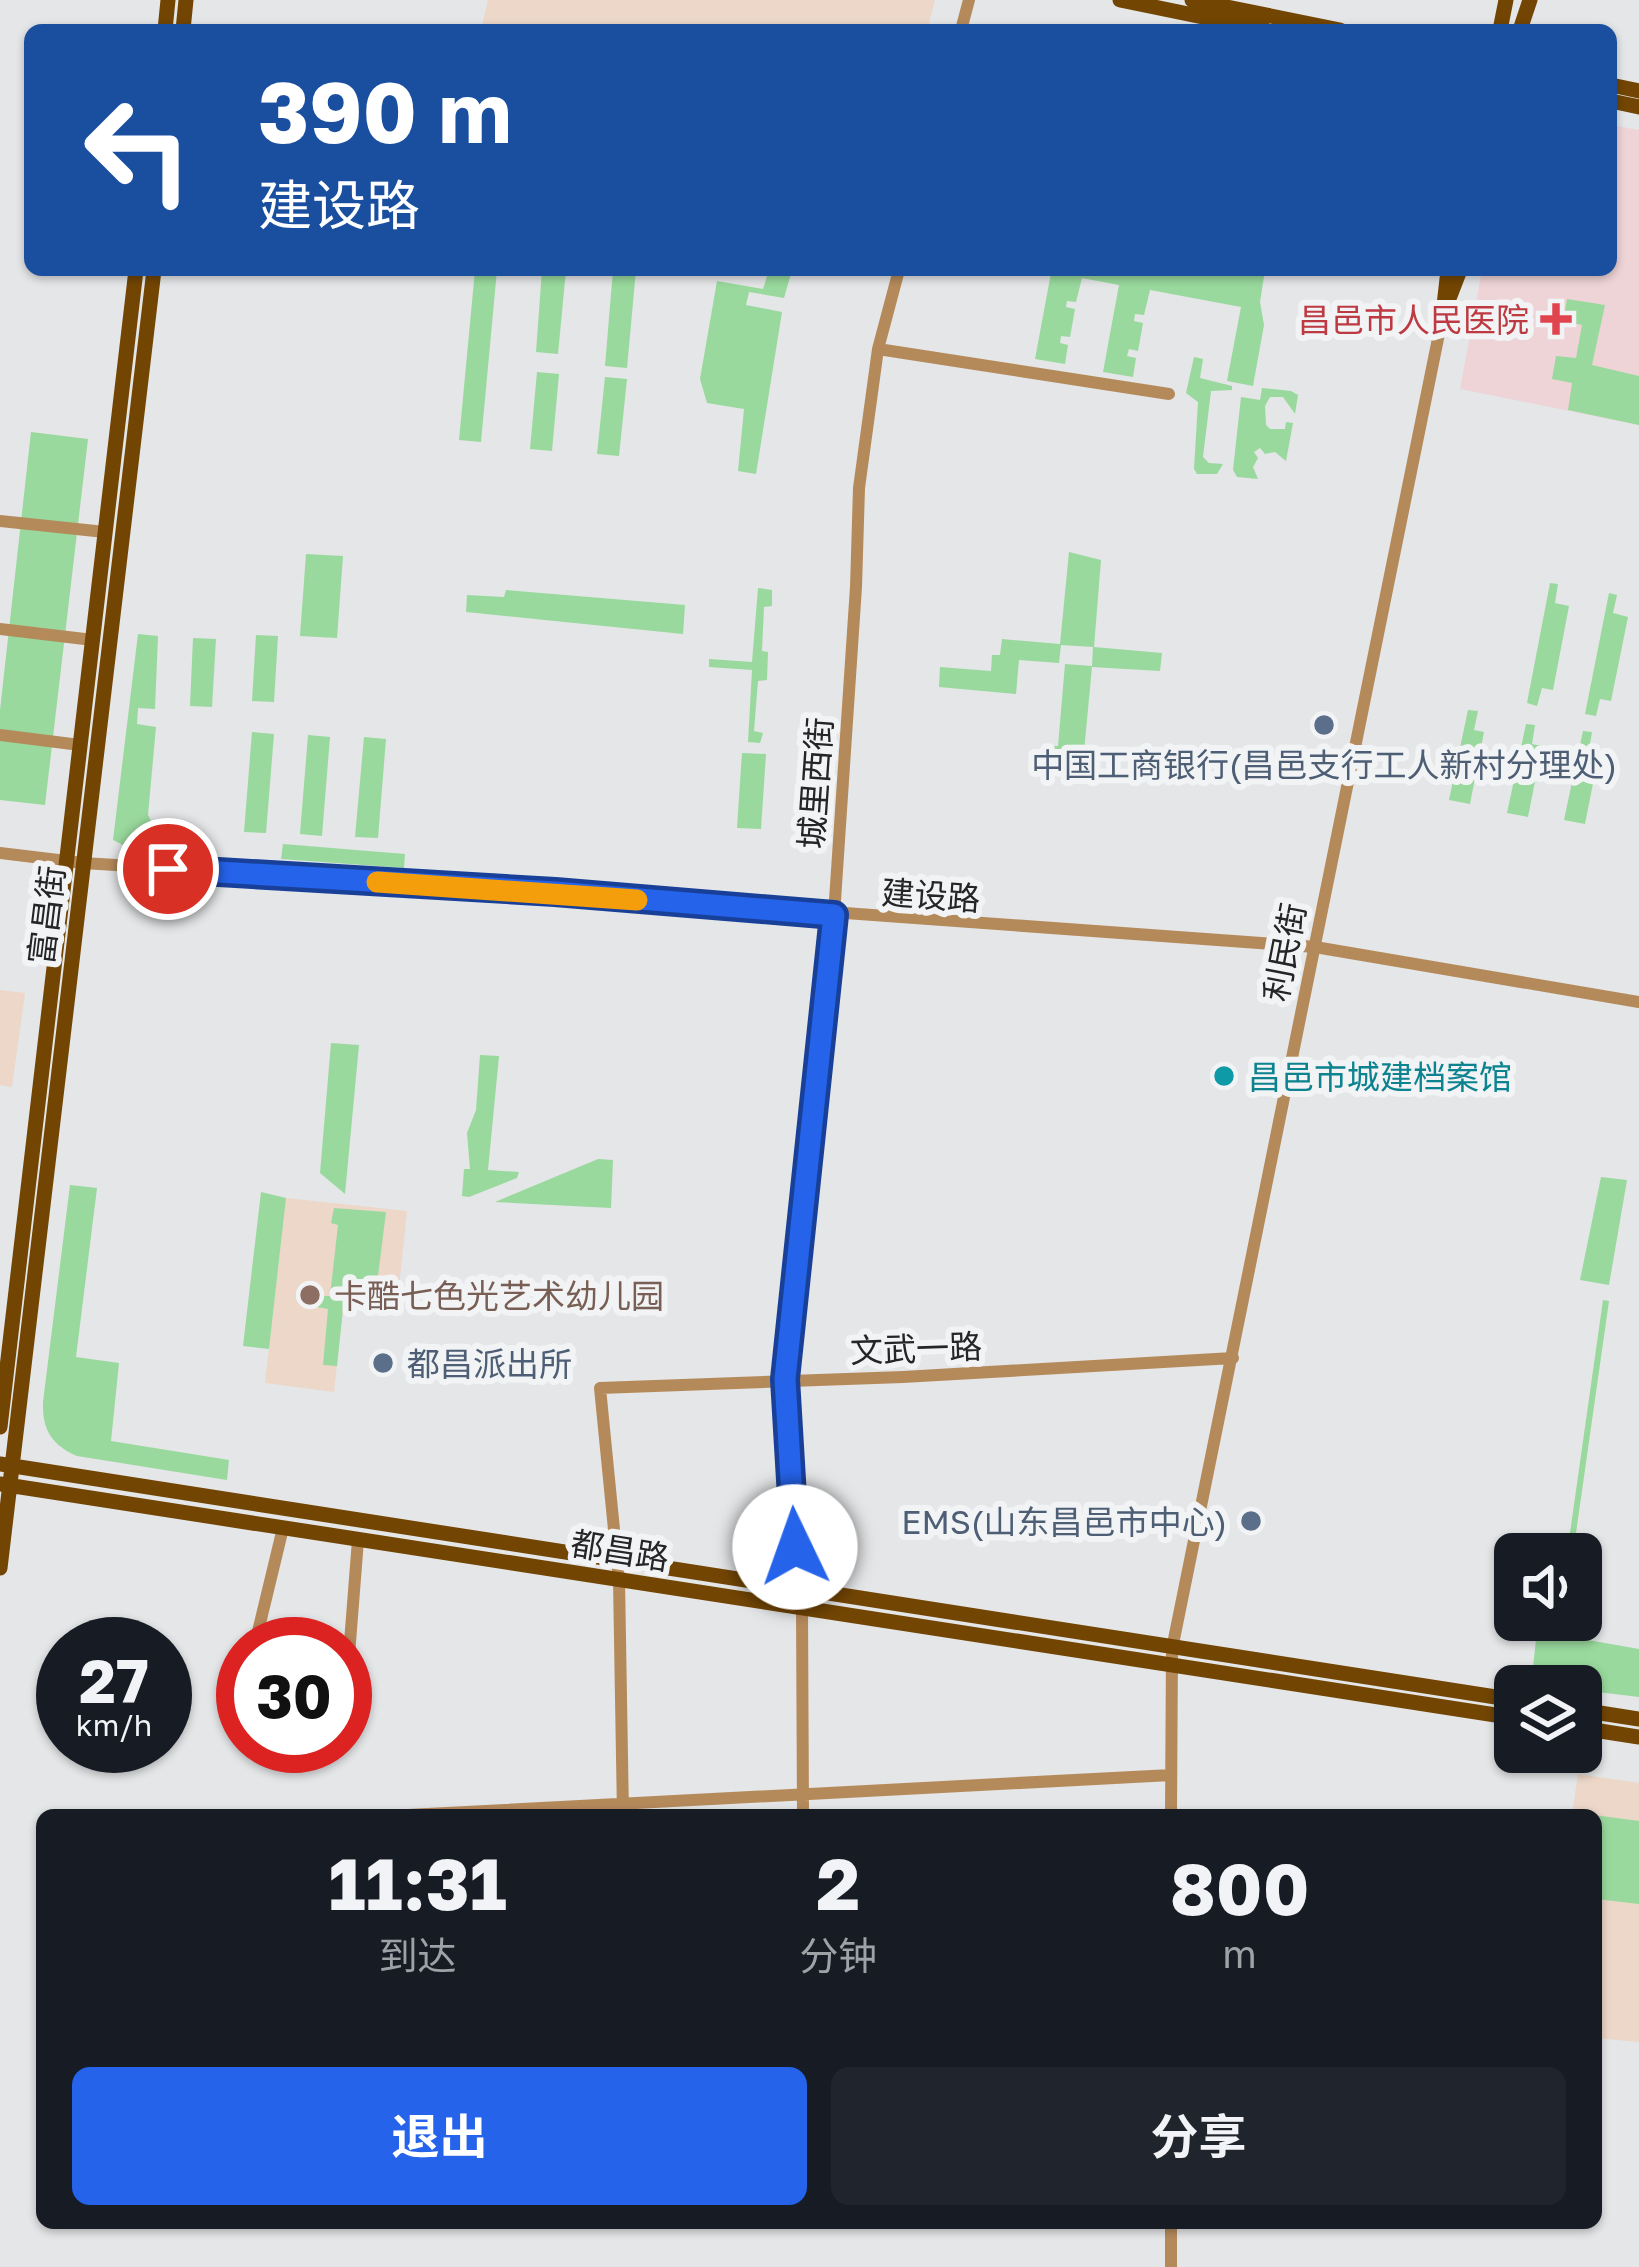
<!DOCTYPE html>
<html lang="zh">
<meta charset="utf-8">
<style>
:root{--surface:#171b24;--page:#20242c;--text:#f1f3f6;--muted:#9ea1a6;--accent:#2563eb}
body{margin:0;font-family:"Golos Text","Noto Sans SC",sans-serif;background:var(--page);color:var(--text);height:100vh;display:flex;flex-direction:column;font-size:45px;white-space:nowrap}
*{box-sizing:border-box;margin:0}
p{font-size:39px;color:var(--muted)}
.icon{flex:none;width:66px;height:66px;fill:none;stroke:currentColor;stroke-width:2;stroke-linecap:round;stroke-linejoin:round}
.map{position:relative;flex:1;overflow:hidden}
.panel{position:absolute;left:36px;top:1809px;width:1566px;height:420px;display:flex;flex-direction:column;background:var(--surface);border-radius:18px;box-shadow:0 3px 9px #0004}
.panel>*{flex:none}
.guide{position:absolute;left:24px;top:24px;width:1593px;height:252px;border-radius:18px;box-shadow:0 3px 9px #0004;background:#1a4fa0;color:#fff;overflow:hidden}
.buttons{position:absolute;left:1494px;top:1533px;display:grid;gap:24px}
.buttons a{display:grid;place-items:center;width:108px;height:108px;border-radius:18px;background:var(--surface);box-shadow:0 3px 9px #0004;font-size:60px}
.speed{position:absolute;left:36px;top:1617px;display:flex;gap:24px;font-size:60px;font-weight:700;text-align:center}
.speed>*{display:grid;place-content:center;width:156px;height:156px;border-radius:50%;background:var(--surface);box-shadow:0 3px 9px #0004;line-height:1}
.speed small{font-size:30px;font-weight:400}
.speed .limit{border:18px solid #d22;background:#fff;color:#111}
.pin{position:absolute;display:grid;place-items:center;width:102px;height:102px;color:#fff;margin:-51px;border:6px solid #fff;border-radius:50%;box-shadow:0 3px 12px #0007}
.me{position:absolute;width:132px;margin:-66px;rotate:357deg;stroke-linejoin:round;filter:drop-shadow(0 0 9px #0008)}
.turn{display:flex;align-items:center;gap:42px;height:252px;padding:0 36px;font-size:54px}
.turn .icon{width:156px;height:156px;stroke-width:2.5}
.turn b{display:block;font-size:84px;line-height:102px}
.eta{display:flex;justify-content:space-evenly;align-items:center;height:204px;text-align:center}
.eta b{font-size:72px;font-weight:700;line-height:84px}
.cta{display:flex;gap:24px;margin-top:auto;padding:24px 36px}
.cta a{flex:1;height:138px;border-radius:18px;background:var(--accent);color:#fff;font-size:48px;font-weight:700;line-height:138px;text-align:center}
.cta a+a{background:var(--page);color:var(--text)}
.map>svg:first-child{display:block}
</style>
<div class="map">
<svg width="1639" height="2267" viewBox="0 0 1639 2267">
<rect width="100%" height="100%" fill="#e4e6e7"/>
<path fill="#ecd7c9" d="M488 0H935L927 30H481Z
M0 990 25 993 12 1087 0 1085Z
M286 1198 407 1211 398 1297 345 1292 334 1392 265 1383Z
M1578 1774 1639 1783V2042L1596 2038V1815H1572Z"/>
<path fill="#efd4d7" d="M1611 125 1639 130V425L1460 389 1482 270H1611Z"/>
<path fill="#99d99d" d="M475 270H497L481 442 459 440Z
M542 270H566L558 354 536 352Z
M613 270H636L627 368 605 366Z
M769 270H792L784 298 749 292 746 305 782 312 756 474 738 471 744 409 707 403 700 379 717 281 763 289Z
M1039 270H1265L1260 302 1264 325 1253 386 1227 381 1241 307 1150 290 1144 315 1135 314 1134 321 1143 323 1138 351 1129 349 1127 356 1136 358 1133 377 1103 372 1119 285 1082 278 1076 302 1067 301 1066 307 1075 309 1070 337 1061 336 1060 343 1068 345 1065 364 1035 359 1051 273Z
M1567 299 1605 305 1592 365 1639 376V425L1568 410 1572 383 1552 379 1556 356 1576 358 1582 325 1563 321Z
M1194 357 1203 359 1200 378 1232 386V390L1211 391 1203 457 1209 463 1223 464 1217 474H1197L1194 469 1198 402 1186 393Z
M537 372 559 374 552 451 530 449Z
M605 377 627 379 619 456 597 454Z
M1262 388 1291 391 1298 395 1295 414 1283 397H1270L1265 406 1266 425 1270 429H1285L1286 422 1293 423 1286 461 1275 452 1265 454 1260 448 1254 452 1258 458 1253 467 1258 479 1237 477 1233 470 1241 397 1260 400Z
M31 432 88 439 45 805 0 800V710Z
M1069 552 1101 560 1094 647 1162 653 1160 671 1092 667 1083 762 1049 759 1051 746H1058L1065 664 1092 666 1093 647 1061 645 1059 663 1019 660 1016 694 939 687 940 667 991 671 992 655H1000L1002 639 1060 644Z
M306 554 343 556 337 638 300 636Z
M1550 583 1558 584 1555 603 1569 606 1553 690 1542 688 1537 706 1527 703Z
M758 588 772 590V606L764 607 762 651 768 652 767 680 758 681 754 731 763 733 760 743 748 742 752 670 709 667V659L752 662Z
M506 590 685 605 683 634 466 612 467 595 504 597Z
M1609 593 1617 595 1613 613 1628 617 1611 701 1600 699 1596 716 1585 714Z
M138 634 158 636 155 709 138 708 137 724 156 727 148 815 151 821 149 847 123 845 113 840Z
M256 635 278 636 274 702 252 701Z
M193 638 216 639 212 707 190 706Z
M1468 710 1478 711 1474 730 1484 732 1470 804 1449 800Z
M1526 724 1535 725 1532 744 1542 746 1528 817 1507 813Z
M1583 731 1592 732 1589 750 1599 753 1585 824 1564 820Z
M252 732 274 734 266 833 244 832Z
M308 735 330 737 322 836 300 834Z
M364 737 386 739 378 838 355 837Z
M742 753 766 754 761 829 737 828Z
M283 844 405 854 404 868 281 859Z
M331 1043 359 1045 345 1194 320 1173Z
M480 1055 499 1056 488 1170 519 1172 517 1178 469 1197 462 1196 464 1169H470L467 1133 476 1110Z
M598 1159 613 1160 611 1208 495 1202Z
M1601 1177 1627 1180 1609 1285 1580 1280Z
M70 1185 97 1188 76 1357 119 1363 111 1441 229 1460 227 1480 77 1456C52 1445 42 1430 43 1402Z
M261 1192 286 1198 269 1349 243 1346Z
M334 1208 386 1212 377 1284 346 1280 337 1366 323 1365 328 1309 312 1306 313 1296H330L338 1225 331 1223Z
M1603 1300 1609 1301 1573 1554H1567Z
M1537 1631 1639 1649V1697L1581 1690V1686L1531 1684Z
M1572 1812 1639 1821V1904L1596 1899V1815H1572Z"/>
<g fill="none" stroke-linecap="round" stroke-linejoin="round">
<path stroke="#b58a5b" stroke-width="12" d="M961 30 969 0
M878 349 1169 394
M0 521 105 532
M0 629 93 640
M0 735 80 745
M0 853 83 863 555 892 1315 947 1639 1002
M797 1590 785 1379 834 915 856 587 859 488 878 349 899 270
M802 1608 803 1815
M255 1644 283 1528
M345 1706 358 1540
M408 1815 1171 1775
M623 1815 619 1580 600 1388 903 1377 1233 1358
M1171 1815 1172 1649 1443 314
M1171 2267V2223"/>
<path stroke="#724503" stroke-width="15" d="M1120 0 1266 30
M1192 0 1340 30
M165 30 168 0
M183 30 186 0
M1500 30 1506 0
M1520 30 1530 0
M1611 85 1639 91
M1611 101 1639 107
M1448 270 1443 314 1460 270
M0 1427 136 270
M0 1464 1515 1700
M0 1484 1515 1718
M0 1568 154 270
M1581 1710 1639 1719
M1581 1728 1639 1737"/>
</g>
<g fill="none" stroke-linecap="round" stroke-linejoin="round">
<g stroke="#184099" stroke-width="30">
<path id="route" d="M168 869 555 892 834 915 785 1379 795 1547"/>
</g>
<use href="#route" stroke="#2563eb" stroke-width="21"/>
<path stroke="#f59e0b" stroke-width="21" d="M377 882 637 900"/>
</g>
<path fill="#e0444e" stroke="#f1f3f5" stroke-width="4.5" d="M1550 301h12v12h12v12h-12v12h-12v-12h-12v-12h12z"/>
<g fill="#5c6f8a" stroke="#f1f3f5" stroke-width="4.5">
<circle cx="1324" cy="725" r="12"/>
<circle cx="383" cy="1363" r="12"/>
<circle cx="1251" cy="1521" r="12"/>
</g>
<circle fill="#0f9aa8" stroke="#f1f3f5" stroke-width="4.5" cx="1224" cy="1076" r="12"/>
<circle fill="#8d6e63" stroke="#f1f3f5" stroke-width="4.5" cx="310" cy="1295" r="12"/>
<g text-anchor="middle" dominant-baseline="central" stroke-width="12" stroke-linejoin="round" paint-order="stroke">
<g font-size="33" fill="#be3a42" stroke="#f1f3f5" text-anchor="end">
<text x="1529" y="319">昌邑市人民医院</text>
</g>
<g font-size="33" fill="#4e5e75" stroke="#f1f3f5">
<text x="1324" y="764">中国工商银行(昌邑支行工人新村分理处)</text>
<text x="407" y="1363" text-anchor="start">都昌派出所</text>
<text x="1227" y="1521" text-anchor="end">EMS(山东昌邑市中心)</text>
</g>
<g font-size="33" fill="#252526" stroke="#f1f3f5">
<text transform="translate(815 783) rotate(-86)">城里西街</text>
<text transform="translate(931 895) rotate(4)">建设路</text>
<text transform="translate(46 915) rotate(-83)">富昌街</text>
<text transform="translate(1284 952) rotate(-79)">利民街</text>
<text transform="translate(916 1348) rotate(-2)">文武一路</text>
<text transform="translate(620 1550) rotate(9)">都昌路</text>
</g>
<g font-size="33" fill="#0d838f" stroke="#f1f3f5" text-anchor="start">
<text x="1248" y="1076">昌邑市城建档案馆</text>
</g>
<g font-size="33" fill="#785e54" stroke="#f1f3f5" text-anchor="start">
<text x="334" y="1295">卡酷七色光艺术幼儿园</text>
</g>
</g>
</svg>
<div class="buttons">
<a><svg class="icon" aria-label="sound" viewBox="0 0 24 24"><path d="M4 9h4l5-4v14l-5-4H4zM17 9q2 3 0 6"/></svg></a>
<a><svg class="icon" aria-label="layers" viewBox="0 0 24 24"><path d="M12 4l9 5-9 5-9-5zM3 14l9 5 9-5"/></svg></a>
</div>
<div class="speed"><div>27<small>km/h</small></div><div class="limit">30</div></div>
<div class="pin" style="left:168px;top:869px;background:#d93025"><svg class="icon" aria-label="arrive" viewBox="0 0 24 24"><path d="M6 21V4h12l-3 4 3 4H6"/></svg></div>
<svg class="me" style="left:795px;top:1547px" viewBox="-20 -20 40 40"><circle r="19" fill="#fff"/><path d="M0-13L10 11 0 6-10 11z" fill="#2563eb"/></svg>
<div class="guide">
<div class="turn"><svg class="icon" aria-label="left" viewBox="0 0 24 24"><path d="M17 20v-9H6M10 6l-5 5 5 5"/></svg><div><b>390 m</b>建设路</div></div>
</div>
<section class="panel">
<div class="eta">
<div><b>11:31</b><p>到达</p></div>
<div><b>2</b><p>分钟</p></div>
<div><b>800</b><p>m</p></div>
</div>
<div class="cta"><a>退出</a><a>分享</a></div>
</section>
</div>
